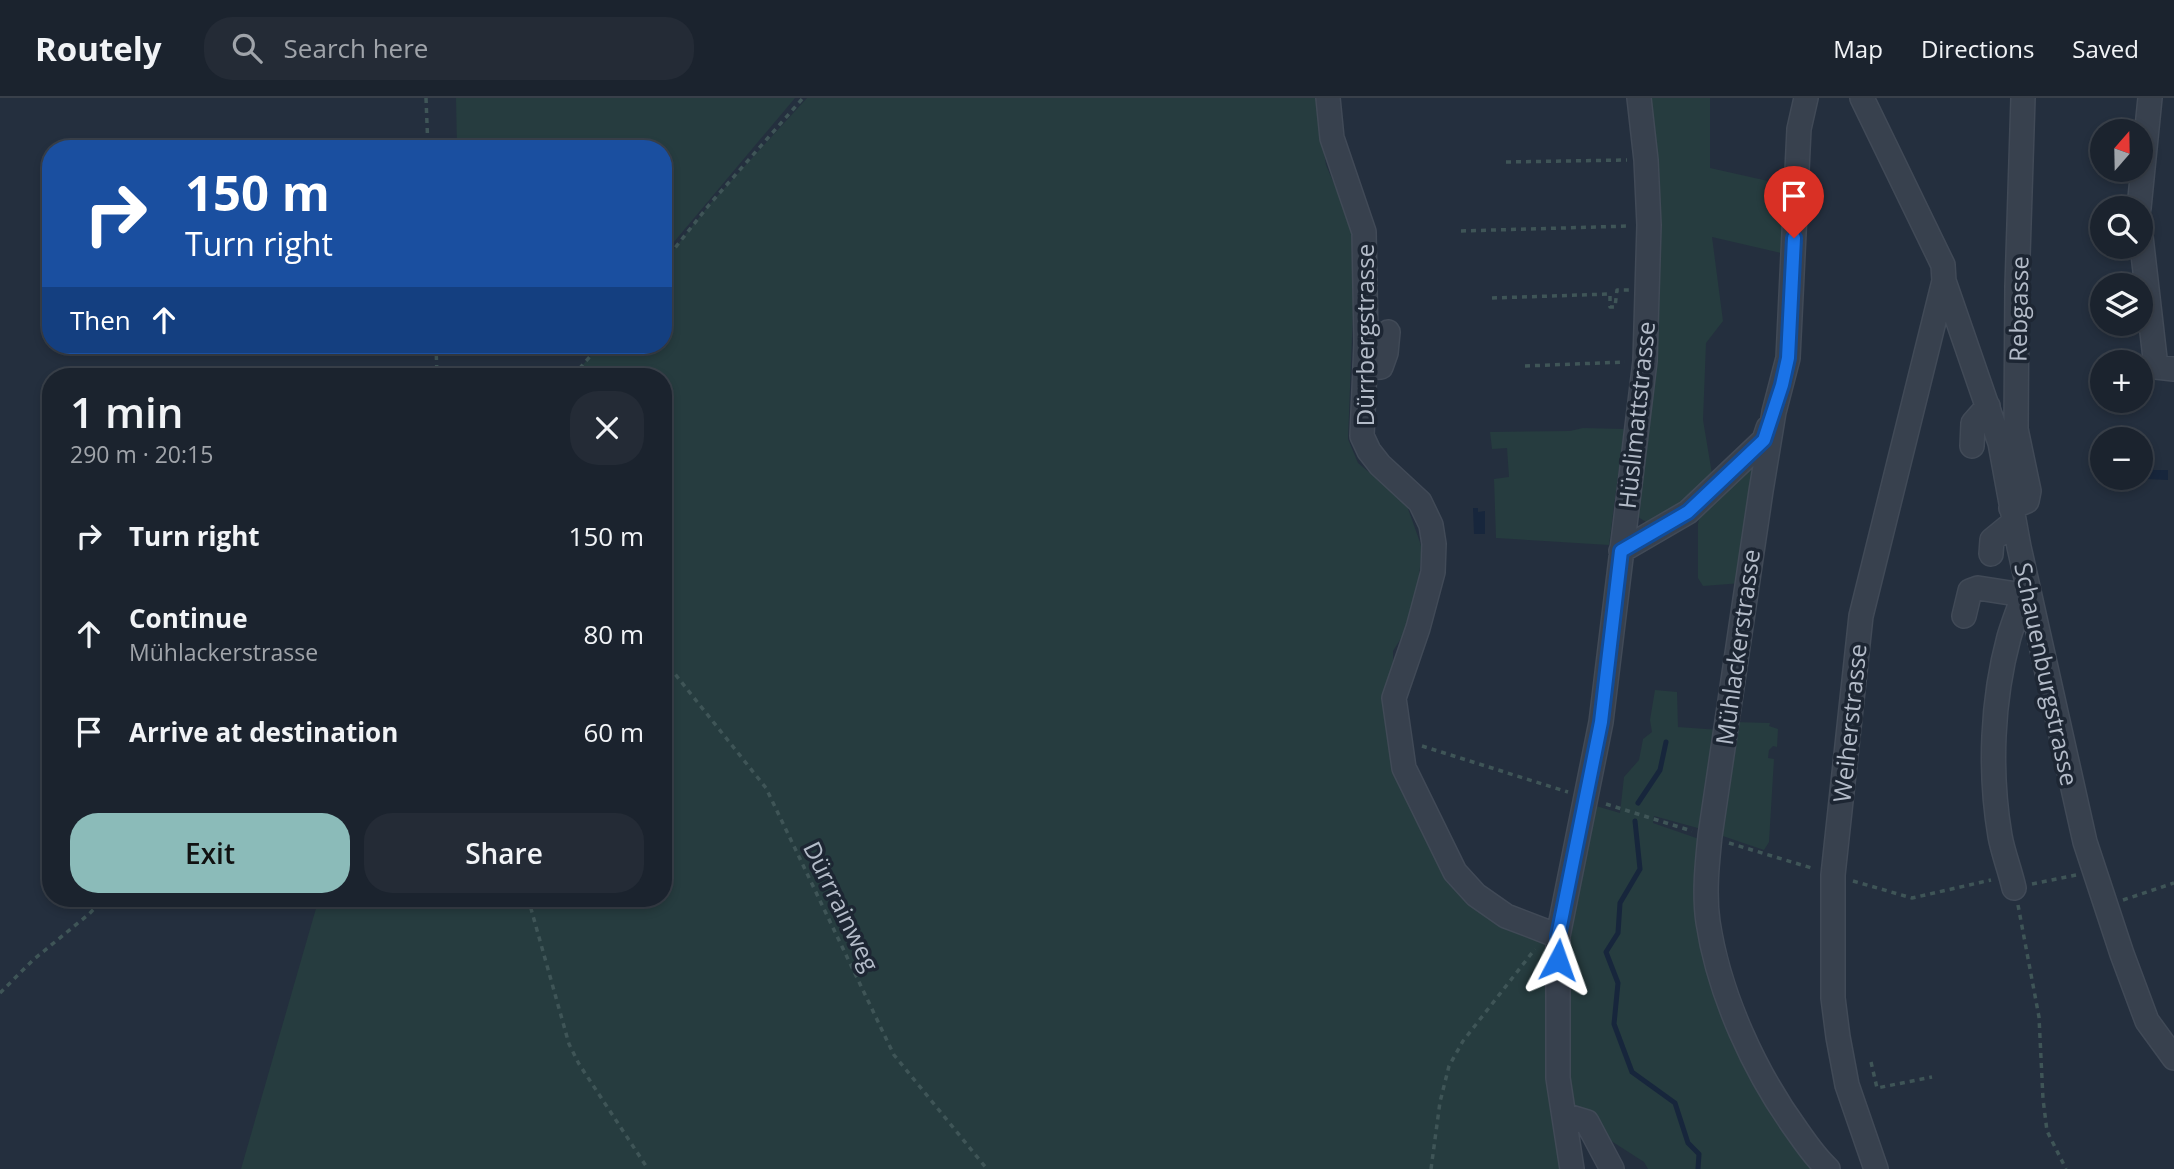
<!DOCTYPE html>
<meta charset="utf-8">
<style>
:root{--surface:#1b232e;--page:#242b36;--text:#f1f3f6;--muted:#a0a4aa;--line:#39404a;--accent:#8bbbb9}
body{margin:0;font-family:"Open Sans",sans-serif;background:var(--page);color:var(--text);height:100vh;display:flex;flex-direction:column;font-size:26px;white-space:nowrap}
*{box-sizing:border-box;margin:0}
p{font-size:23px;color:var(--muted)}
.icon{flex:none;width:38px;height:38px;fill:none;stroke:currentColor;stroke-width:2;stroke-linecap:round;stroke-linejoin:round}
.map{position:relative;flex:1;overflow:hidden}
.side{position:absolute;left:42px;top:270px;width:630px;height:539px;display:flex;flex-direction:column;background:var(--surface);border-radius:28px;box-shadow:0 4px 10px #0003,0 0 0 2px var(--line)}
.side>*{flex:none}
.hud{position:absolute;left:42px;top:42px;width:630px;height:214px;border-radius:28px;box-shadow:0 4px 10px #0003,0 0 0 2px var(--line);background:#1a4fa0;color:#fff;overflow:hidden}
.needle{width:46px;rotate:20deg}
.controls{position:absolute;left:2090px;top:21px;display:grid;gap:14px}
.controls a{display:grid;place-items:center;width:63px;height:63px;border-radius:50%;background:var(--surface);box-shadow:0 4px 10px #0003,0 0 0 2px var(--line);font-size:35px}
.pin{position:absolute;display:grid;place-items:center;width:60px;height:60px;color:#fff;margin:-72px -30px;border-radius:50% 50% 50% 0;rotate:-45deg;box-shadow:0 0 7px #0007}
.pin .icon{rotate:45deg}
.me{position:absolute;width:77px;margin:-38px;rotate:4deg;stroke-linejoin:round;filter:drop-shadow(0 0 5px #0008)}
.turn{display:flex;align-items:center;gap:24px;height:147px;padding:0 28px;font-size:32px}
.turn .icon{width:91px;height:91px;stroke-width:2.5}
.turn b{display:block;font-size:49px;line-height:60px}
.then{display:flex;align-items:center;height:66px;padding:0 28px;background:#0003;gap:14px;font-size:26px}
.round{display:grid;place-items:center;flex:none;width:74px;height:74px;border-radius:28px;background:var(--page)}
.headline{display:flex;align-items:center;justify-content:space-between;height:119px;padding:0 28px}
h1{font-size:42px;font-weight:600;line-height:52px}
.primary-button{display:flex;gap:14px;margin-top:auto;padding:14px 28px}
.primary-button a{flex:1;height:80px;border-radius:28px;background:var(--accent);color:#111;font-size:28px;font-weight:600;line-height:80px;text-align:center}
.primary-button a+a{background:var(--page);color:var(--text)}
ul{padding:0;list-style:none}
li{display:flex;align-items:center;gap:21px;height:98px;padding:0 28px}
li div{flex:1}
li b{display:block;font-size:26px}
li em{font-style:normal}
header{display:flex;align-items:center;gap:42px;box-sizing:border-box;height:98px;padding:0 35px;background:var(--surface);border-bottom:2px solid var(--line)}
header strong{font-size:33px}
nav{display:flex;gap:38px;margin-inline-start:auto;font-size:24px}
.search{width:490px;height:63px;background:var(--page);display:flex;align-items:center;gap:18px;box-sizing:border-box;padding:0 24px;border-radius:28px;color:var(--muted);font-size:26px}
.map>svg:first-child{display:block}
</style>
<header>
<strong>Routely</strong>
<div class="search"><svg class="icon" aria-label="search" viewBox="0 0 24 24"><circle cx="10" cy="10" r="6"/><path d="M15 15l6 6"/></svg>Search here</div>
<nav><a>Map</a><a>Directions</a><a>Saved</a></nav>
</header>
<div class="map">
<svg width="2174" height="1071" viewBox="0 0 2174 1071">
<rect width="100%" height="100%" fill="#242f3e"/>
<path fill="#263c3f" d="M456 0H795L663 157V51H457Z
M807 0H1316L1326 67 1356 136 1348 341 1358 365 1406 405 1422 450 1418 488 1403 537 1393 553 1394 600 1404 670 1455 774 1558 838 1572 1071H241L319 800H663V278H573L600 247H663V165L709 107Z
M1648 0H1710V70L1777 85 1787 92 1785 156 1712 139 1723 223 1706 245 1703 322 1712 376 1689 405 1648 425 1638 419 1634 410Z
M1583 330 1624 331 1609 447 1496 440 1494 381 1509 379 1507 350 1492 351 1490 334 1570 333Z
M1755 366 1742 485 1703 488 1698 480V426L1702 409 1746 368Z
M1655 592 1677 594 1678 629 1720 632 1705 732 1654 718 1653 725 1702 742 1712 876 1815 1071H1648L1644 1064 1605 1039 1601 1027 1593 1013 1575 1012 1563 985 1562 854 1596 708 1620 715 1624 679 1639 662 1643 641 1652 634 1650 622Z
M1733 624 1770 625 1769 628 1778 631 1777 649 1773 648 1769 652 1768 660 1774 661 1769 744 1764 752 1717 736Z"/>
<path fill="#17263c" d="M2146 372H2168V382L2146 381Z
M1473 410H1478V414L1485 413V436H1474Z"/>
<g fill="none" stroke-linecap="round" stroke-linejoin="round">
<path stroke="#17263c" stroke-width="5" d="M1638 705 1660 672 1666 644
M1635 723 1640 771 1620 805 1618 835 1606 854 1618 885 1614 926 1632 974 1675 1005 1688 1045 1699 1056 1698 1071"/>
<g stroke="#414a57" stroke-width="26">
<path id="minor" d="M1328 0 1332 40 1364 134 1366 245 1362 338 1369 353 1380 367 1420 404 1431 427 1434 446 1433 474 1418 530 1394 600 1404 670 1455 774 1476 797 1506 818 1558 838
M1806 0 1799 31 1788 260 1774 314 1761 393 1710 738C1707 767 1704 796 1708 824 1719 897 1755 975 1798 1034 1807 1047 1816 1060 1828 1071
M1862 0 1943 167 1944 183 1861 518 1833 777V900L1838 939 1847 987 1876 1071
M2139 110 2150 0
M2140 130 2156 269 2174 271
M1944 183 2000 345 2019 449 2085 744 2122 856 2147 923 2174 960
M1365 270 1381 269 1386 255 1388 234
M1972 348 1973 325 1988 308
M2011 410 2027 403 2029 393 2016 331 2017 189 2023 0
M1621 453 1688 414 1764 342 1768 330
M1991 456 1992 442 2014 424
M1964 518 1970 493 1978 490 2023 497
M2014 790C2010 772 2003 755 2000 738 1989 673 1992 602 2009 539 2014 522 2021 505 2027 488
M1564 1017 1587 1024 1612 1071
M1572 1071 1558 980V838L1601 624 1645 263 1649 127 1646 62 1639 0"/>
</g>
<path stroke="#3f5557" stroke-width="3.5" stroke-dasharray="5 5" stroke-linecap="butt" d="M426 0 428 51
M1506 64 1627 62
M1461 133 1630 128
M663 165 709 107 803 0
M1492 200 1610 196V209H1615L1617 192H1630
M436 247 437 278
M1525 268 1625 264
M573 278 600 247
M663 561 766 690 894 957 987 1071
M1422 648 1568 694
M1606 706 1692 733
M1729 745 1815 771
M1853 783 1912 800 1991 782
M2032 786 2076 777
M528 800 569 946 579 966 648 1071
M2123 802 2174 785
M2018 807 2039 919 2043 1001 2047 1033 2066 1071
M0 895 33 862 89 816 105 800
M1871 964 1877 990 1932 979
M1431 1071 1440 1004 1449 968 1463 943 1535 851"/>
<use href="#minor" stroke="#38414e" stroke-width="23"/>
</g>
<g fill="none" stroke-linecap="round" stroke-linejoin="round">
<g stroke="#114b97" stroke-width="18">
<path id="route" d="M1558 862V838L1601 624 1621 453 1688 414 1764 342 1782 287 1788 260 1794 140"/>
</g>
<use href="#route" stroke="#1a73e8" stroke-width="12"/>
</g>
<g text-anchor="middle" dominant-baseline="central" stroke-width="7" stroke-linejoin="round" paint-order="stroke">
<g font-size="24" fill="#b4bcc9" stroke="#1d2633">
<text transform="translate(2018 211) rotate(-89)">Rebgasse</text>
<text transform="translate(1364 237) rotate(-90)">Dürrbergstrasse</text>
<text transform="translate(1636 317) rotate(-84)">Hüslimattstrasse</text>
<text transform="translate(1737 549) rotate(-82)">Mühlackerstrasse</text>
<text transform="translate(2047 576) rotate(78)">Schauenburgstrasse</text>
<text transform="translate(1849 625) rotate(-84)">Weiherstrasse</text>
<text transform="translate(842 808) rotate(64)">Dürrrainweg</text>
</g>
</g>
</svg>
<div class="controls">
<a><svg class="needle" viewBox="-14 -14 28 28"><path d="M0-13l5 13h-10z" fill="#e53935"/><path d="M0 13l5-13h-10z" fill="#a0a4aa"/></svg></a>
<a><svg class="icon" aria-label="search" viewBox="0 0 24 24"><circle cx="10" cy="10" r="6"/><path d="M15 15l6 6"/></svg></a>
<a><svg class="icon" aria-label="layers" viewBox="0 0 24 24"><path d="M12 4l9 5-9 5-9-5zM3 14l9 5 9-5"/></svg></a>
<a>+</a>
<a>−</a>
</div>
<div class="pin" style="left:1794px;top:140px;background:#d93025"><svg class="icon" aria-label="arrive" viewBox="0 0 24 24"><path d="M6 21V4h12l-3 4 3 4H6"/></svg></div>
<svg class="me" style="left:1558px;top:862px" viewBox="-20 -20 40 40"><path d="M0-17L14 15 0 8-14 15z" fill="#1a73e8" stroke="#fff" stroke-width="4"/></svg>
<div class="hud">
<div class="turn"><svg class="icon" aria-label="right" viewBox="0 0 24 24"><path d="M7 20v-9h11M14 6l5 5-5 5"/></svg><div><b>150 m</b>Turn right</div></div>
<div class="then">Then<svg class="icon" aria-label="ahead" viewBox="0 0 24 24"><path d="M12 20V5M6 11l6-6 6 6"/></svg></div>
</div>
<section class="side">
<div class="headline"><div><h1>1 min</h1><p>290 m · 20:15</p></div><a class="round"><svg class="icon" aria-label="close" viewBox="0 0 24 24"><path d="M6 6l12 12M18 6L6 18"/></svg></a></div>
<ul>
<li><svg class="icon" aria-label="right" viewBox="0 0 24 24"><path d="M7 20v-9h11M14 6l5 5-5 5"/></svg><div><b>Turn right</b></div><em>150 m</em></li>
<li><svg class="icon" aria-label="ahead" viewBox="0 0 24 24"><path d="M12 20V5M6 11l6-6 6 6"/></svg><div><b>Continue</b><p>Mühlackerstrasse</p></div><em>80 m</em></li>
<li><svg class="icon" aria-label="arrive" viewBox="0 0 24 24"><path d="M6 21V4h12l-3 4 3 4H6"/></svg><div><b>Arrive at destination</b></div><em>60 m</em></li>
</ul>
<div class="primary-button"><a>Exit</a><a>Share</a></div>
</section>
</div>
